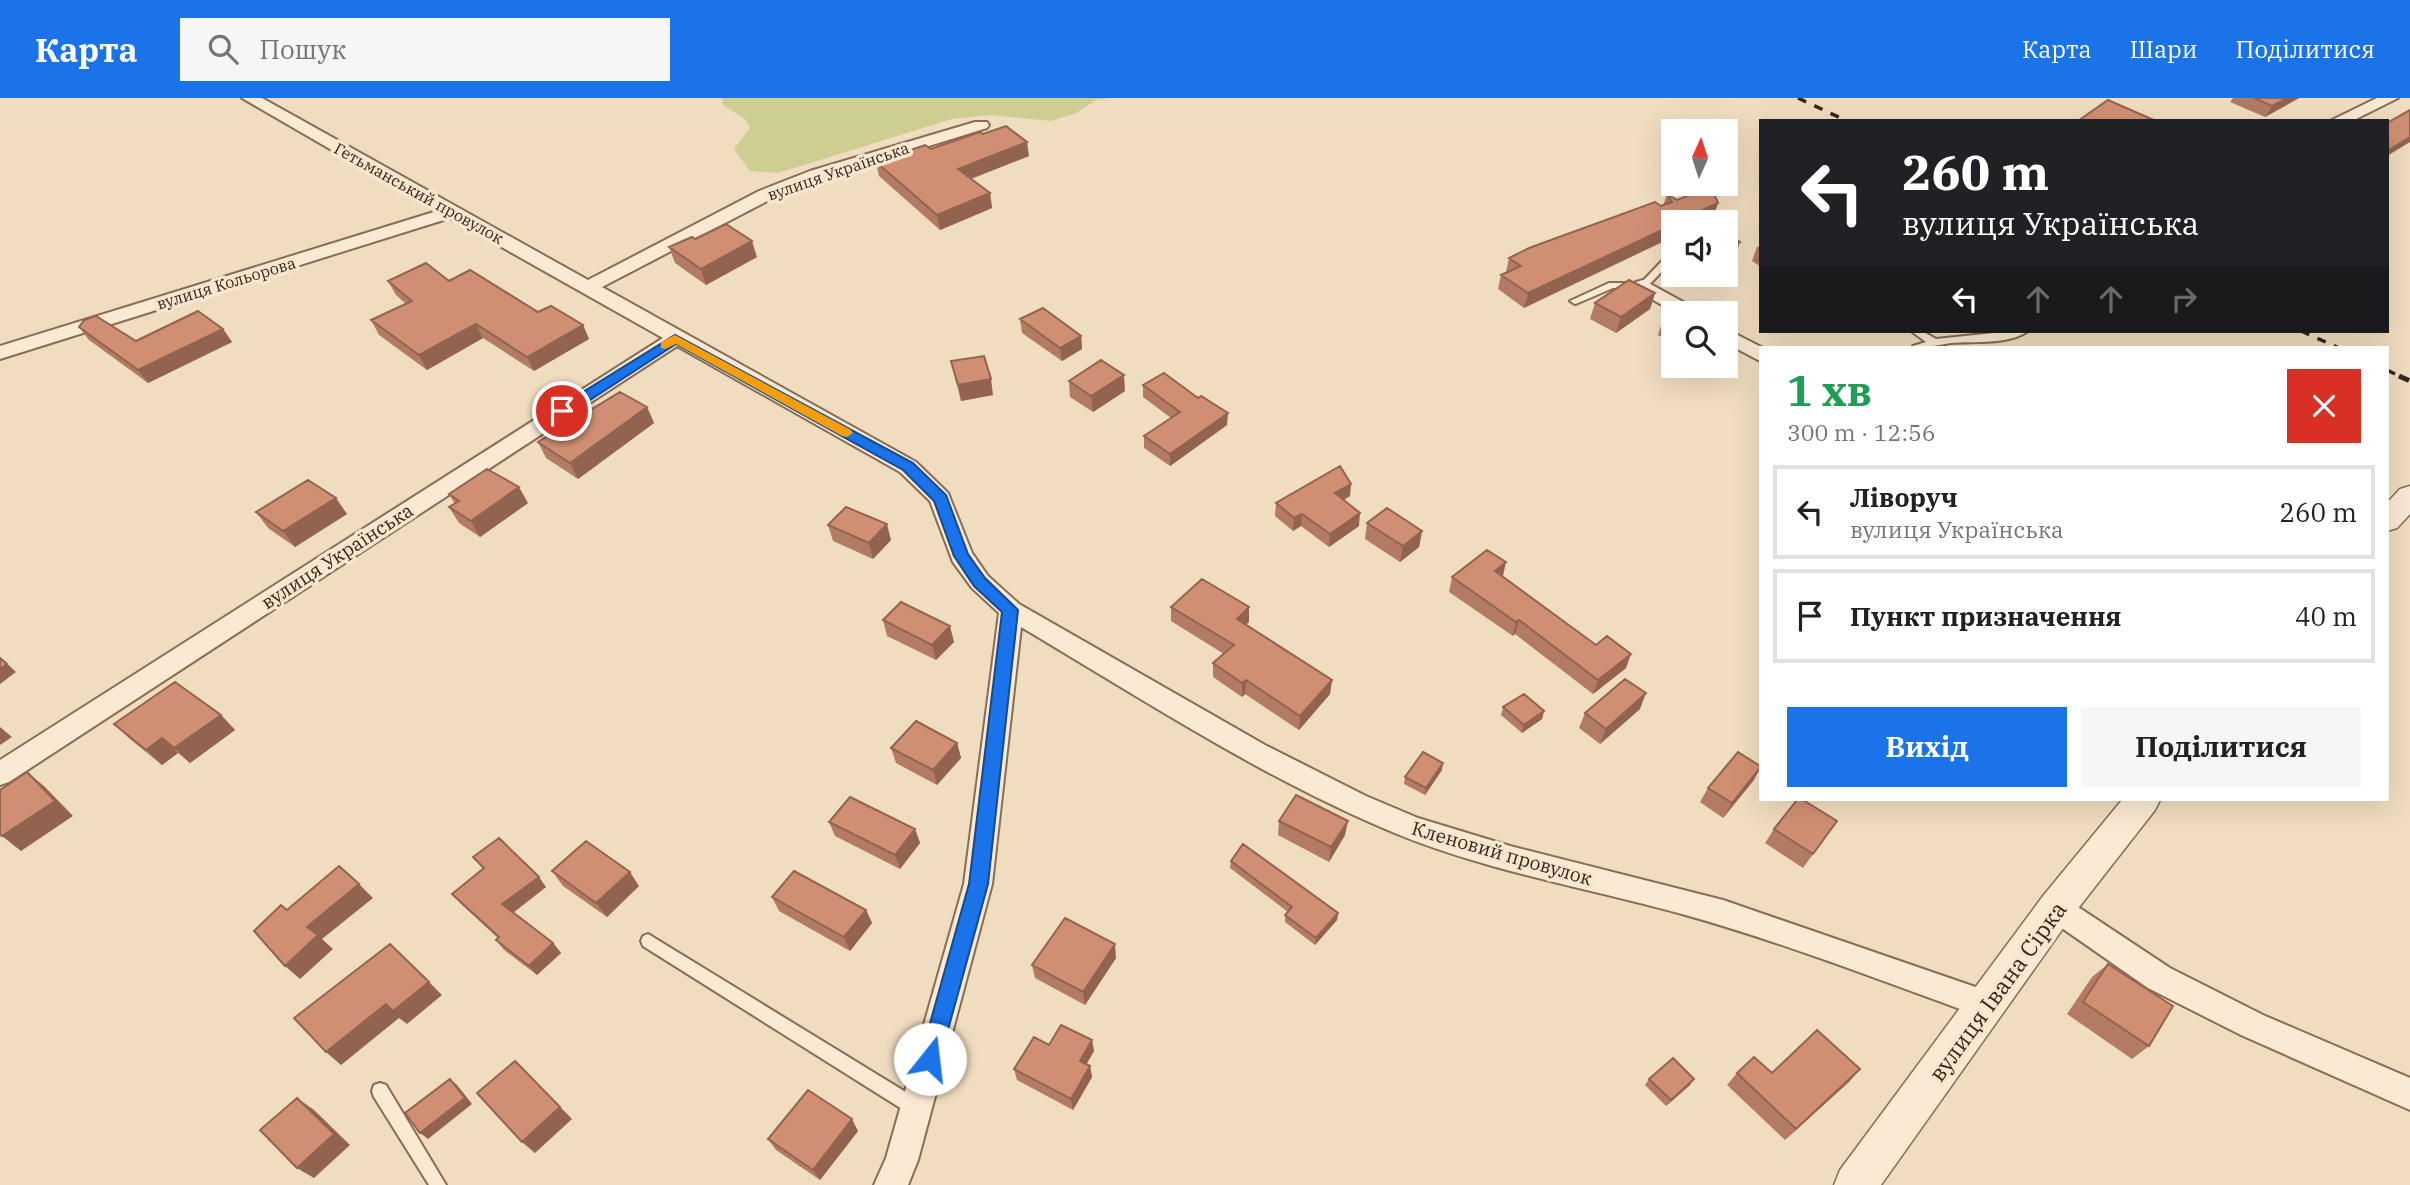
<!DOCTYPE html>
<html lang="uk">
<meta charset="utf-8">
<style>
:root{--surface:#fff;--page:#f6f6f6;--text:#202124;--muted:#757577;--line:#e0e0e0;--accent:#1a73e8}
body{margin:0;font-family:"IBM Plex Serif",serif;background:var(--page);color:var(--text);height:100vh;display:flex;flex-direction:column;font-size:26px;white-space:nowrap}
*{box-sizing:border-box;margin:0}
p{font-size:23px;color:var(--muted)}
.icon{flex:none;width:38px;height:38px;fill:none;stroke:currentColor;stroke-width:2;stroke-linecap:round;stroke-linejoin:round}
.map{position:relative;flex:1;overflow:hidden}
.sheet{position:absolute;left:1759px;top:248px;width:630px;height:455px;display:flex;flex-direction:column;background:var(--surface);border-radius:0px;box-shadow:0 7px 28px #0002}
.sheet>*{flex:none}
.guide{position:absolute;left:1759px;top:21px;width:630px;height:214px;border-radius:0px;box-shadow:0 7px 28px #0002;background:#202124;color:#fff;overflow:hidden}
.needle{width:46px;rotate:3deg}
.fabs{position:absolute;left:1661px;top:21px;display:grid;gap:14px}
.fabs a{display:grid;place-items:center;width:77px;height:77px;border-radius:0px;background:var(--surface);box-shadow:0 7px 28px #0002;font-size:35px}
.pin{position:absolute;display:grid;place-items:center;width:60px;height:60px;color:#fff;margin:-30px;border:4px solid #fff;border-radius:50%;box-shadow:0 2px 7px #0007}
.me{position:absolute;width:77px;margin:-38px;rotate:16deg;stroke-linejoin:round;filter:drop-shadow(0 0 5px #0008)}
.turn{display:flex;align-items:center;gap:24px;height:147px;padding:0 28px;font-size:32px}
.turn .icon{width:91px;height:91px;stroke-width:2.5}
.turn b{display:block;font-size:49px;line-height:60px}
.lanes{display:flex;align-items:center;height:66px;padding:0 28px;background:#0003;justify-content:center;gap:35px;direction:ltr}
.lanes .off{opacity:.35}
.round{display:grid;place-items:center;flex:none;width:74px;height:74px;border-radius:0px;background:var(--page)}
.head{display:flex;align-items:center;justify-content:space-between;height:119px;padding:0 28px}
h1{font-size:42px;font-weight:700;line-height:52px;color:#1e9e55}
.primary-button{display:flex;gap:14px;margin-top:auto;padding:14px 28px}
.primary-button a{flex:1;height:80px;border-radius:0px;background:var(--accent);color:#fff;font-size:28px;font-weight:700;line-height:80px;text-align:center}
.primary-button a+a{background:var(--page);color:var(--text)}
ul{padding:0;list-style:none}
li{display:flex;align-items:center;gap:21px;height:94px;margin:0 14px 10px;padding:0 14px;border:4px solid var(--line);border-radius:0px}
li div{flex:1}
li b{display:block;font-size:26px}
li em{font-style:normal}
header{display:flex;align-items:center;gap:42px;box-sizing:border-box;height:98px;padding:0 35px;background:var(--accent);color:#fff}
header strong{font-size:33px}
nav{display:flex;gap:38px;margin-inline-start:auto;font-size:24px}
.search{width:490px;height:63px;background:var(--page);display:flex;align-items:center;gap:18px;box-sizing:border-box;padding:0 24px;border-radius:0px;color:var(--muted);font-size:26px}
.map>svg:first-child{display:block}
</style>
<header>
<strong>Карта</strong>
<div class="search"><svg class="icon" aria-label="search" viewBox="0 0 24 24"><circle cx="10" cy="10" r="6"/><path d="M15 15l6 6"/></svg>Пошук</div>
<nav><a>Карта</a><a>Шари</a><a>Поділитися</a></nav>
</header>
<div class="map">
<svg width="2410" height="1087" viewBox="0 0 2410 1087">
<rect width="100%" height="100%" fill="#f0dcbf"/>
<path fill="#cece93" d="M722 0H1109L1096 2 1076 15 1051 23 991 17 952 21 778 75 750 73 734 51 750 30 744 20 723 7Z"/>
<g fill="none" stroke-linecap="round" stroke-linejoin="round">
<g stroke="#896c57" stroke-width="4">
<path id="service" d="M1665 162 1670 165 1646 190H1613L1578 205 1575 206 1570 203 1609 185H1641L1662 163Z
M1911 233H1922L1936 241 2013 233H2028C2008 247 1975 243 1951 245 1938 247 1926 250 1912 250L1913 248 1926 244Z
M648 836 922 1004 924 1010 922 1016 916 1018 910 1016 643 848 641 843 643 838Z
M380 985 386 987 446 1087H429L374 999 372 993 374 987Z"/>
</g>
<g stroke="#896c57" stroke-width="4">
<path id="minor" d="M242 0H262L588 182 759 93 810 73 975 24H987L989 27 987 30 822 81 771 101 602 189 916 364 948 395 972 455 988 478 1019 506 1265 647 1366 698 1418 720 1510 748 1723 802 1987 893 1998 897 2002 907 1998 917 1987 921C1886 884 1785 845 1682 816 1587 790 1488 773 1397 736 1264 681 1144 602 1021 529L992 786 918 1062 908 1087H874L886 1060 964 786 999 515 972 490 953 464 930 403 900 374 677 248 9 684 0 687V662L663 240 450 120 0 261V248L437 113Z
M2377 0H2398L2352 23H2330Z
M1643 182 1696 211 1699 215H1676L1636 192 1634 188 1636 184Z
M1726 231 1763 250H1760V263L1726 245Z
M2056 797 2066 801 2170 870 2263 917 2410 980V1012L2241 937 2148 890 2046 819 2042 810 2046 801Z"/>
</g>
<g stroke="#896c57" stroke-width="3">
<path id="tertiary" d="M2410 388V416L2397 430 2387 433V405L2400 391Z
M2122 702H2160L2155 712 2069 822 1881 1087H1834L1840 1072 2043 798Z"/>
</g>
<use href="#service" fill="#faead3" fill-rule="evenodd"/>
<use href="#minor" fill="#faead3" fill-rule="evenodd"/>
<use href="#tertiary" fill="#faead3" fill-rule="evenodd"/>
<path stroke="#38261c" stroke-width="3.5" stroke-dasharray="9 9" stroke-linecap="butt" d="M1798 0 1847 23
M2301 233 2339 250
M2387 272 2403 280"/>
<path stroke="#38261c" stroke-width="5" stroke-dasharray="11 11" stroke-linecap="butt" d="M2399 278 2410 283"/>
</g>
<path fill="#b37b63" d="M2233 0H2299L2265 19 2230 4Z
M983 36 1029 58 971 81 990 95 992 110 940 132 879 78 876 64 931 51Z
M1667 96 1677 102 1718 105 1713 119 1707 122 1710 124H1673L1524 210 1498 191 1501 177 1506 174 1509 160 1663 108Z
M1760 148V168L1752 163 1757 149Z
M669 149 757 159 706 187 675 165Z
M388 183H449L538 214 583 227 589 241 534 273 483 240 427 272 379 237 371 222 406 206 396 197Z
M1655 195 1650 211 1616 235 1590 221 1595 205Z
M1673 215V246L1658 237 1663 221Z
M1020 221 1081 238 1082 251 1062 263 1022 235Z
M79 229 136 243 223 231 232 244 148 285 89 242Z
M951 263 993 297 961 303Z
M1069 283 1125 293 1093 314 1070 299Z
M1143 287 1198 300 1227 327 1170 368 1144 350V338L1171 320 1143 299Z
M647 309 654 325 578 381 546 360 538 344Z
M449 396 528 405 480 439 459 425 449 409 455 406Z
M1350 398 1343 402 1359 428 1329 449 1301 428 1293 433 1275 418 1276 405Z
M256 414 347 416 295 449 268 430Z
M1367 425 1422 433 1419 449 1400 464 1365 441Z
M828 427 891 442 873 461 833 443Z
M1503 478 1626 570 1593 596 1515 536 1513 538 1449 494 1452 479Z
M1171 509 1249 524 1246 526 1332 582 1330 596 1299 632 1245 596 1242 599 1213 579V565L1224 556 1171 523Z
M883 522 954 544 936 562 887 538Z
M1503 609 1544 613 1542 621 1522 635 1501 617Z
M1640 611 1600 646 1579 630 1585 615Z
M221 617 235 632 190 665 178 655 162 667 130 641 114 626Z
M957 645 961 660 937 687 896 665 891 650Z
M1760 671 1753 683 1723 720 1700 704 1708 690Z
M1442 672 1425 697 1404 686 1405 679Z
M1279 723 1345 737 1329 764 1278 737Z
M1837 723 1803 770 1765 745 1774 731Z
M829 724 915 731 920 745 900 771 835 738Z
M473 759 546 789 513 815 553 845 561 855 537 877 504 852 496 842 498 840 461 806 452 796 483 771Z
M1231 763 1338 815 1337 822 1315 847 1285 824V817L1288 814 1230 770Z
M552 773 639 788 607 819 563 788Z
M772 799 866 812 872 825 850 853 779 813Z
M1116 860 1085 907 1035 880 1032 867Z
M2108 866 2149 948 2132 961 2067 916 2092 879Z
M1049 947 1094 953 1086 966 1090 968 1092 979 1073 1012 1017 982 1014 971Z
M1860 971 1785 1042 1727 987 1737 975H1772Z
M1649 981 1690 987 1666 1008 1645 987Z
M858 1033 820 1082 776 1052 768 1041Z"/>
<path fill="#926450" d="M2287 0H2299L2265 19 2272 8Z
M2410 39V44L2387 58V53Z
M1027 44 1029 58 960 85 958 71Z
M990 95 992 110 940 132 937 117Z
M1718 105 1713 119 1703 124 1696 115Z
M1673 127V139L1524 210 1528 195Z
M752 143 757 159 706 187 701 171Z
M1740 144 1735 158 1726 163V150Z
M1655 195 1650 211 1616 235 1621 219Z
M476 226 483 240 427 272 419 257Z
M583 227 589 241 534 273 527 259Z
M223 231 232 244 148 285 138 272Z
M1081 238 1082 251 1062 263 1060 250Z
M1124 277 1125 293 1093 314 1091 298Z
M991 281 993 297 961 303 958 287Z
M647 309 654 325 578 381 570 365Z
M1228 315 1227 327 1170 368V356Z
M1351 386 1350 398 1334 408 1335 395Z
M519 389 528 405 480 439 471 423Z
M336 400 347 416 295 449 283 433Z
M1360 415 1359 428 1329 449 1330 436Z
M1302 416 1301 428 1293 433 1294 420Z
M887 426 891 442 873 461 869 445Z
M1422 433 1419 449 1400 464 1403 448Z
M1506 464 1503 478 1495 473Z
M1249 509V524L1237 535V521Z
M1519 522 1515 536 1513 538 1516 524Z
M950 528 954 544 936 562 932 547Z
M1631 556 1626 570 1593 596 1598 582Z
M0 559 16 574 0 586Z
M1246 582 1245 596 1242 599V585Z
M1332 582 1330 596 1299 632 1300 618Z
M1646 595 1640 611 1600 646 1606 631Z
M1544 613 1542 621 1522 635 1524 627Z
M221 617 235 632 190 665 174 650Z
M0 629 12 639 0 647Z
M162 640 178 655 162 667 146 652Z
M957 645 961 660 937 687 933 672Z
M1443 665 1442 672 1425 697 1426 690Z
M1760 670 1753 683 1723 720 1732 705Z
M27 674 45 689 73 718 21 753 2 738Z
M1348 723 1345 737 1329 764 1331 749Z
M915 731 920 745 900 771 895 757Z
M630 774 639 788 607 819 596 805Z
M539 779 546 789 511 816 502 806Z
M359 786 373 800 322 841 333 851 300 881 285 868 307 829Z
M866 812 872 825 850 853 844 839Z
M1338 815 1337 822 1315 847 1316 840Z
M553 845 561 855 537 877 529 868Z
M1115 846 1116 860 1085 907 1083 894Z
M429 884 442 897 407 926 399 920 341 967 326 954 386 906Z
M1092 942 1094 953 1082 974 1080 963Z
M515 963 572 1021 535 1055 522 1044Z
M1090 968 1092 979 1073 1012 1071 1001Z
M1860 971 1849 984 1785 1042 1796 1031Z
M450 981 457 987 472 1006 428 1041 420 1035Z
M1694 981 1690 987 1666 1008 1671 1002Z
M297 1000 314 1012 350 1047 314 1080 297 1070Z
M852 1021 858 1033 820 1082 813 1072Z"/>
<path fill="#d08f73" stroke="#926450" stroke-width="2" d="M2254 0H2287L2272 8Z
M2108 2 2156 23H2078Z
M2410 12V39L2387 53V25Z
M1006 28 1027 44 958 71 990 95 937 117 876 64 925 47 931 51 980 34 983 36Z
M1711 89 1718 105 1696 115 1710 124H1683L1682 122 1678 124H1673V127L1528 195 1501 177 1521 168 1509 160 1529 150 1655 104 1661 108 1672 104 1667 96 1677 102Z
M726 126 752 143 701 171 669 149 692 139 695 141Z
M1726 134 1740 144 1726 150Z
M426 165 449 183 470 172 538 214 551 208 583 227 527 259 476 226 419 257 371 222 412 203 388 183Z
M1629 182 1655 195 1621 219 1595 205Z
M1686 208 1698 215H1673V227L1663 221Z
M1043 210 1081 238 1060 250 1020 221Z
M198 213 223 231 138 272 79 229 84 222 96 218 136 243Z
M984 258 991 281 958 287 951 263Z
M1101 262 1124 277 1091 298 1069 283Z
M1164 275 1198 300 1201 298 1228 315 1170 356 1144 338 1180 314 1143 287Z
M620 294 647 309 570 365 538 344Z
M1340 368 1351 386 1335 395 1360 415 1330 436 1302 416 1294 420 1276 405Z
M487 371 519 389 471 423 449 409 459 403 449 396Z
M308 382 336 400 283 433 256 414Z
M846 409 887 426 869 445 828 427Z
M1387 410 1422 433 1403 448 1367 425Z
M1487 452 1506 464 1495 473 1596 547 1607 538 1631 556 1598 582 1519 522 1516 524 1452 479Z
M1202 481 1249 509 1237 521 1332 582 1300 618 1246 582 1242 585 1213 565 1234 547 1171 509Z
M901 504 950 528 932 547 883 522Z
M0 560 7 566 0 571Z
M1625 581 1646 595 1606 631 1585 615Z
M175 584 221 617 174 650 162 640 146 652 114 626Z
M1524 596 1544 613 1524 627 1503 609Z
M916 623 957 645 933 672 891 650Z
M1423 654 1443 665 1426 690 1405 679Z
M1738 654 1760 668V670L1732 705 1708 690Z
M27 674 55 703 2 738 0 737V692Z
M1296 697 1348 723 1331 749 1279 723Z
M850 699 915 731 895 757 829 724Z
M1797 702H1803L1837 723 1813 756 1774 731Z
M499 740 539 779 502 806 553 845 529 868 496 842 499 839 452 796 484 770 473 759Z
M586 743 630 774 596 805 552 773Z
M1243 746 1338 815 1316 840 1285 817 1292 809 1231 763Z
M339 768 359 786 307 829 318 837 285 868 254 833 281 807 287 812Z
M794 773 866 812 844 839 772 799Z
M1065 820 1115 846 1083 894 1032 867Z
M390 846 429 884 393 913 386 906 326 954 294 920Z
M2108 866 2173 908 2149 948 2083 904Z
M1061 927 1092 942 1080 963 1090 968 1071 1001 1014 971 1034 939 1049 947Z
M1817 932 1860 971 1796 1031 1737 975 1754 959 1772 975Z
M1673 960 1694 981 1671 1002 1649 981Z
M515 963 560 1009 522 1044 477 995Z
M450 981 465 1000 420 1035 405 1015Z
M808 992 852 1021 813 1072 768 1041Z
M297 1000 334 1036 297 1070 260 1032Z"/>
<path fill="#1a73e8" stroke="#114b97" stroke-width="2" d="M675 237 913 365 946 397 968 456 985 480 1018 512 988 786 940 961 937 968 930 970 923 968 920 961 969 786 1002 514 974 488 954 458 934 403 903 372 676 246 567 317H557V310Z"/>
<path fill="#f59e0b" d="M675 237 851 332 853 335 847 339 842 338 676 246 665 251 661 250V244Z"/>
<g text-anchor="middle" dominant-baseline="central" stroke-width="7" stroke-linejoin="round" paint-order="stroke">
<g font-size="16" fill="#38261c" stroke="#f7e7cf">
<text transform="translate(838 73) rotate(-19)">вулиця Українська</text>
<text transform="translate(419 95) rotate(29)">Гетьманський провулок</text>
<text transform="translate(226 185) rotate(-17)">вулиця Кольорова</text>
</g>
<g font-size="19" fill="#38261c" stroke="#f7e7cf">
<text transform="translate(337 458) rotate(-33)">вулиця Українська</text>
<text transform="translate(1502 755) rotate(16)">Кленовий провулок</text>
</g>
<g font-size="23" fill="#38261c" stroke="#f7e7cf">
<text transform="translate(1997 893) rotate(-54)">вулиця Івана Сірка</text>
</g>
</g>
</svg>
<div class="fabs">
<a><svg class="needle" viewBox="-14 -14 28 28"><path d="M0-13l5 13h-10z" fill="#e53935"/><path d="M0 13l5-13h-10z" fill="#757577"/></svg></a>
<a><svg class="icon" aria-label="sound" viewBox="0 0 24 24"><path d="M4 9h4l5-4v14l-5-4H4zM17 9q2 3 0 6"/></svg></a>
<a><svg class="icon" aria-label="search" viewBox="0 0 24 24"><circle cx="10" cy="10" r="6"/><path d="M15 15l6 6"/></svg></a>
</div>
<div class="pin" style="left:562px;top:313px;background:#d93025"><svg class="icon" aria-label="arrive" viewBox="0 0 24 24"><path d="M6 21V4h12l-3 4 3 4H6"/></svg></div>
<svg class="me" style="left:930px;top:961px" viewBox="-20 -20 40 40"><circle r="19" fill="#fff"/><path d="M0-13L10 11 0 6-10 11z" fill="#1a73e8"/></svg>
<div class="guide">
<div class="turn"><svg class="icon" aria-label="left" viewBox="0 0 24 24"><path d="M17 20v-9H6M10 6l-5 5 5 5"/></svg><div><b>260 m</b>вулиця Українська</div></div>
<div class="lanes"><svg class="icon" aria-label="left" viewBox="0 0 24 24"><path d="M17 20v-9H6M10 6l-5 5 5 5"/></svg><svg class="icon off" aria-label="ahead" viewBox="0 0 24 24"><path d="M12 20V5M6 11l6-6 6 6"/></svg><svg class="icon off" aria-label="ahead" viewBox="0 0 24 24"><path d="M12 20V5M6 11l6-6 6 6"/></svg><svg class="icon off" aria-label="right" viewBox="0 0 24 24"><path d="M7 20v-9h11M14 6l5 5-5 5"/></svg></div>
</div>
<section class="sheet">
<div class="head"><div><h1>1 хв</h1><p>300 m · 12:56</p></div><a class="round" style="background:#d93025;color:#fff"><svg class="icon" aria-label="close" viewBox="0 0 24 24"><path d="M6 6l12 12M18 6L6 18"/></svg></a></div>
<ul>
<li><svg class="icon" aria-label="left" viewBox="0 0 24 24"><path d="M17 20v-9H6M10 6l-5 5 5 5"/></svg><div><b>Ліворуч</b><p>вулиця Українська</p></div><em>260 m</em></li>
<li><svg class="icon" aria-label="arrive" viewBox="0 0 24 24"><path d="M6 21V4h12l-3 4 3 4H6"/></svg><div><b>Пункт призначення</b></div><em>40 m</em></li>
</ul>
<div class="primary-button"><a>Вихід</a><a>Поділитися</a></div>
</section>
</div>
